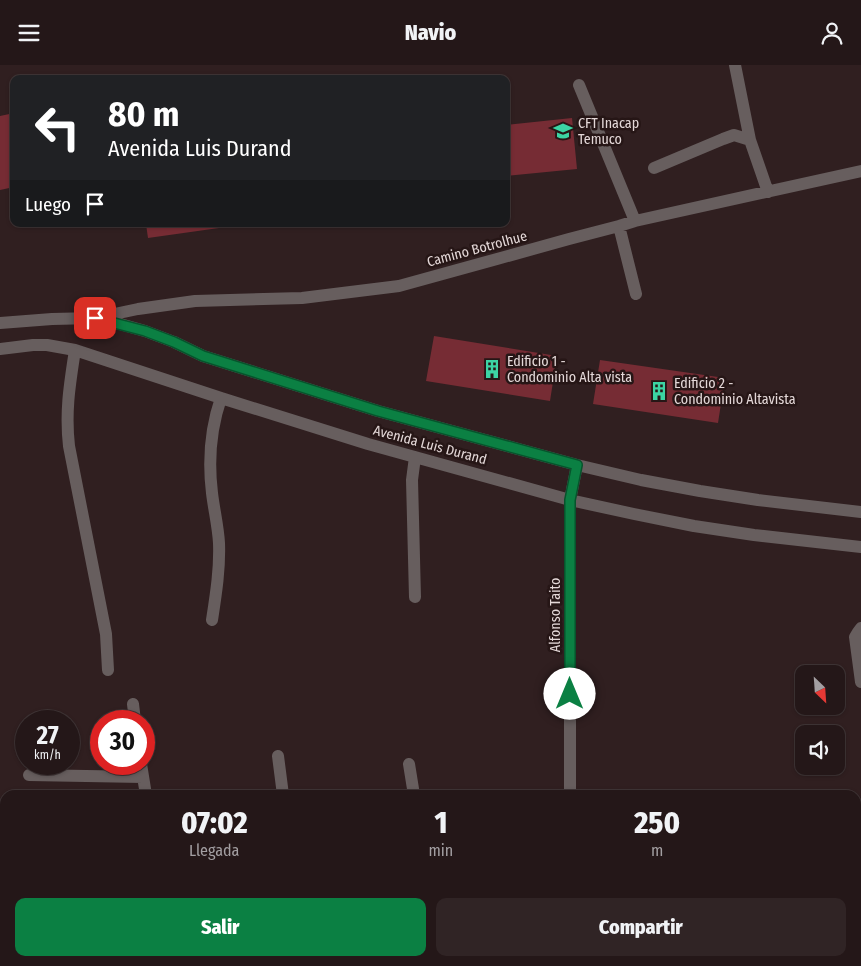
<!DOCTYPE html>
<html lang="es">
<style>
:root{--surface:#241718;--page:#302425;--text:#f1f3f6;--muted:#a39fa2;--line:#413637;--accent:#0b8043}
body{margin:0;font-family:"Fira Sans Condensed",sans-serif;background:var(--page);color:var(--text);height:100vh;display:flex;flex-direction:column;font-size:19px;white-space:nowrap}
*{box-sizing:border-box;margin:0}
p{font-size:16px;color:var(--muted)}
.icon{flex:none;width:28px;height:28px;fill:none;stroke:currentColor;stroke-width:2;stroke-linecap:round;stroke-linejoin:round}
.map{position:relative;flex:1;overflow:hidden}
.sheet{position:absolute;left:0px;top:725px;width:861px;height:176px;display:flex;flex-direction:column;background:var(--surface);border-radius:15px 15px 0 0;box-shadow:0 1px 4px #0004,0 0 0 1px var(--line)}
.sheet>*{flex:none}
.guide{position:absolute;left:10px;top:10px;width:500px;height:152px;border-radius:10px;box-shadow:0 1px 4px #0004,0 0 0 1px var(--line);background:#202124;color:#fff;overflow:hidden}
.needle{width:32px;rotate:155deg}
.controls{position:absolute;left:795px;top:600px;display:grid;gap:10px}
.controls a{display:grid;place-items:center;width:50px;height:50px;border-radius:10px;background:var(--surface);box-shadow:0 1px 4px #0004,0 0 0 1px var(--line);font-size:25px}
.speed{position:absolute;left:15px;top:645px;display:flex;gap:10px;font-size:25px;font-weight:700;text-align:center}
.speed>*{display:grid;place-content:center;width:65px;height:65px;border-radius:50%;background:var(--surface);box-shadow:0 1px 4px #0004,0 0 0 1px var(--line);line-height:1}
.speed small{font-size:12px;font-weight:400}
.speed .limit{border:8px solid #d22;background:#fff;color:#111}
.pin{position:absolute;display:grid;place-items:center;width:42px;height:42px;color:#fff;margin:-21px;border-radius:10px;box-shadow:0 2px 8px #0006}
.me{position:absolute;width:55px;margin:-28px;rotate:0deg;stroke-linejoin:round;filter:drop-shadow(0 0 4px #0008)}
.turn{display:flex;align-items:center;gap:18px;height:105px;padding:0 15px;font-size:22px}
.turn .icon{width:65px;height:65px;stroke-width:2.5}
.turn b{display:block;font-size:35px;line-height:42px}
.then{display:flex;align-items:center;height:48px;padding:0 15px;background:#0003;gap:10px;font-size:19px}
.eta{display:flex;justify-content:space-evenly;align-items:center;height:85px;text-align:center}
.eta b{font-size:30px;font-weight:800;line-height:35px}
.button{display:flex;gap:10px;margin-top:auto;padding:10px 15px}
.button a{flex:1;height:58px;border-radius:10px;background:var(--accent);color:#fff;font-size:20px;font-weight:800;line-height:58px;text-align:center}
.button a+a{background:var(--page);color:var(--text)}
header{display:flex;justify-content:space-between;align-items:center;height:65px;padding:0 15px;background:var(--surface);font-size:22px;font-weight:800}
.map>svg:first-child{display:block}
</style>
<header><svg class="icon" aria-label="menu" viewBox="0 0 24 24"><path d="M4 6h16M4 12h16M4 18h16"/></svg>Navio<svg class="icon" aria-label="person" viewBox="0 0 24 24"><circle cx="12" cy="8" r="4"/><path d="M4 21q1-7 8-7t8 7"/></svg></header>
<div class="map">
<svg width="861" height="901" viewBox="0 0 861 901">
<rect width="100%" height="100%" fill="#301f20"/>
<path fill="#762c34" d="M14 48V122L0 125V51Z
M572 53 577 104 506 111V60Z
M146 159H218L219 163 148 173Z
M434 271 557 291 550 336 426 316Z
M600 295 725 313 718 358 593 339Z"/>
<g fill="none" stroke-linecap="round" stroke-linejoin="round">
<path stroke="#675e5e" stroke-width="12" d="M735 0 750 75
M579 20 635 156
M654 103 723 74 734 70 750 75 768 127
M619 161 636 229
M100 252 138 244 195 236 302 233 399 221 497 194 569 174 619 161 635 156 861 106
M0 258 52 254 95 253 109 256 145 266 174 277 203 291 378 346 577 400 641 415 700 426 758 435 861 447
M0 284 33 280H47L75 285 221 333 368 379 570 435 634 449 694 461 754 470 861 482
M75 285C70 318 65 346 69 381L106 569 108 605
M415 392 412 415 415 532
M212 555C216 529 220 504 219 478 218 461 214 445 212 428 208 395 210 365 221 333
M861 563 858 567 855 572 861 617
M133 639 135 656
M278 691 283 730
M141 699 146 730
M409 699 414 730
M29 710 143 712
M570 730V435L577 400
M171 896V901
M440 896 441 901
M284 901 310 896
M569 901V896"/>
</g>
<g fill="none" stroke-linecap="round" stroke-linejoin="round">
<g stroke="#07532c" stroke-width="12">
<path id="route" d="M95 253 145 266 174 277 203 291 378 346 577 400 570 435V629"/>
</g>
<use href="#route" stroke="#0b8043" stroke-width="9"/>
</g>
<defs>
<g id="university-bare" transform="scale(1.5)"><path d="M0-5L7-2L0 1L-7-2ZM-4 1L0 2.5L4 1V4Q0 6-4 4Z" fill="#3cd4a4" stroke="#261616" stroke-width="2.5" paint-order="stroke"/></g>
<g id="building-bare" transform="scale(1.5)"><path d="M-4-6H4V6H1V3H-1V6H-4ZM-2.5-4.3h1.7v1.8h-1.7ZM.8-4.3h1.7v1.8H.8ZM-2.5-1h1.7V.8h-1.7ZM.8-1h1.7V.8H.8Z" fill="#3cd4a4" stroke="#261616" stroke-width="2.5" paint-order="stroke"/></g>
</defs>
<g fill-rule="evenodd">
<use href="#university-bare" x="563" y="66"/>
<use href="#building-bare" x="492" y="304"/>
<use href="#building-bare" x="659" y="326"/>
</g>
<g text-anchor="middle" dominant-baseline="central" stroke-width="5" stroke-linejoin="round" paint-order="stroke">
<g font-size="14" fill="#e4d8d8" stroke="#261616" text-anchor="start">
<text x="578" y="58">CFT Inacap<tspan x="578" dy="16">Temuco</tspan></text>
<text x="507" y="296">Edificio 1 -<tspan x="507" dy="16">Condominio Alta vista</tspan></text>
<text x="674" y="318">Edificio 2 -<tspan x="674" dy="16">Condominio Altavista</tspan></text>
</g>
<g font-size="14" fill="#e4d8d8" stroke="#261616">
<text transform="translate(477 184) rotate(-15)">Camino Botrolhue</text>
<text transform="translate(430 380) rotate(15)">Avenida Luis Durand</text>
<text transform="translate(555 550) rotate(-90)">Alfonso Taito</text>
</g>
</g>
</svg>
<div class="controls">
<a><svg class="needle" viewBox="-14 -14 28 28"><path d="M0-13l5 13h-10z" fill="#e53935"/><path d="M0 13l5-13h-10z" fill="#a39fa2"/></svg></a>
<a><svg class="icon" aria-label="sound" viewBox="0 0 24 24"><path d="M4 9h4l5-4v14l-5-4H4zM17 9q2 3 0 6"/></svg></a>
</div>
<div class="speed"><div>27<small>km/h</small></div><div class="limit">30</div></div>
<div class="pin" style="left:95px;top:253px;background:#d93025"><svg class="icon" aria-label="arrive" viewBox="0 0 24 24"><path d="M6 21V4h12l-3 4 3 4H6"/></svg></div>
<svg class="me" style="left:570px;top:629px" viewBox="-20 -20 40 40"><circle r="19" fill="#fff"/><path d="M0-13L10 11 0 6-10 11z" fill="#0b8043"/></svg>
<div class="guide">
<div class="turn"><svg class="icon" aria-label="left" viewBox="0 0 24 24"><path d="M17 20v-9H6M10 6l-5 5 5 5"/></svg><div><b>80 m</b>Avenida Luis Durand</div></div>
<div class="then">Luego<svg class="icon" aria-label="arrive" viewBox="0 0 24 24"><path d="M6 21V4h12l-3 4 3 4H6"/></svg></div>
</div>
<section class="sheet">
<div class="eta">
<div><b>07:02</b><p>Llegada</p></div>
<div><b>1</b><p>min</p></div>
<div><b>250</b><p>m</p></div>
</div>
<div class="button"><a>Salir</a><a>Compartir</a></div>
</section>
</div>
